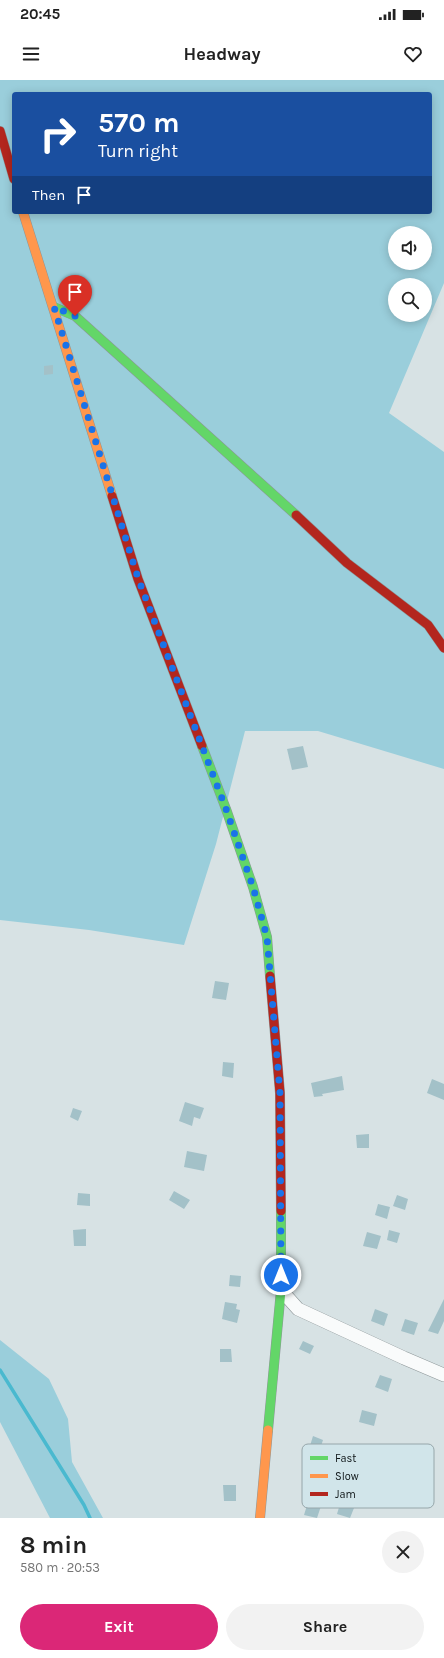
<!DOCTYPE html>
<meta charset="utf-8">
<style>
:root{--surface:#fff;--page:#f2f2f2;--text:#222;--muted:#767676;--accent:#db2777}
body{margin:0;font-family:Karla,sans-serif;background:var(--page);color:var(--text);height:100vh;display:flex;flex-direction:column;font-size:15px;white-space:nowrap}
*{box-sizing:border-box;margin:0}
p{font-size:13px;color:var(--muted)}
.icon{flex:none;width:22px;height:22px;fill:none;stroke:currentColor;stroke-width:2;stroke-linecap:round;stroke-linejoin:round}
.map{position:relative;height:1438px;overflow:hidden}
.panel{display:flex;flex-direction:column;background:var(--surface);flex:1}
.panel>*{flex:none}
.top-card{position:absolute;left:12px;top:12px;width:420px;height:122px;border-radius:4px;box-shadow:0 2px 10px #0003;background:#1a4fa0;color:#fff;overflow:hidden}
.buttons{position:absolute;left:388px;top:146px;display:grid;gap:8px}
.buttons a{display:grid;place-items:center;width:44px;height:44px;border-radius:50%;background:var(--surface);box-shadow:0 2px 10px #0003;font-size:20px}
.pin{position:absolute;display:grid;place-items:center;width:34px;height:34px;color:#fff;margin:-41px -17px;border-radius:50% 50% 50% 0;rotate:-45deg;box-shadow:0 0 4px #0007}
.pin .icon{rotate:45deg}
.me{position:absolute;width:44px;margin:-22px;rotate:0deg;stroke-linejoin:round;filter:drop-shadow(0 0 3px #0008)}
.turn{display:flex;align-items:center;gap:14px;height:84px;padding:0 20px;font-size:18px}
.turn .icon{width:52px;height:52px;stroke-width:2.5}
.turn b{display:block;font-size:28px;line-height:34px}
.then{display:flex;align-items:center;height:38px;padding:0 20px;background:#0003;gap:8px;font-size:15px}
.round{display:grid;place-items:center;flex:none;width:42px;height:42px;border-radius:21px;background:var(--page)}
.head{display:flex;align-items:center;justify-content:space-between;height:68px;padding:0 20px}
h1{font-size:24px;font-weight:700;line-height:30px}
.action{display:flex;gap:8px;margin-top:auto;padding:8px 20px}
.action a{flex:1;height:46px;border-radius:24px;background:var(--accent);color:#fff;font-size:16px;font-weight:700;line-height:46px;text-align:center}
.action a+a{background:var(--page);color:var(--text)}
.status{display:flex;justify-content:space-between;align-items:center;height:28px;padding:0 20px;background:var(--surface);direction:ltr}
.status svg{height:11px;fill:currentColor}
header{display:flex;justify-content:space-between;align-items:center;height:52px;padding:0 20px;background:var(--surface);font-size:18px;font-weight:700}
.map>svg:first-child{display:block}
</style>
<div class="status"><b>20:45</b><svg viewBox="0 0 49 12"><path d="M0 12V9h3v3zM5 12V6h3v6zM10 12V3h3v9zM15 12V0h3v12zM26 1h20v11H26zM47 4h2v5h-2z"/></svg></div>
<header><svg class="icon" aria-label="menu" viewBox="0 0 24 24"><path d="M4 6h16M4 12h16M4 18h16"/></svg>Headway<svg class="icon" aria-label="heart" viewBox="0 0 24 24"><path d="M12 20l-8-8c-3-5 5-10 8-4 3-6 11-1 8 4z"/></svg></header>
<div class="map">
<svg width="444" height="1438" viewBox="0 0 444 1438">
<rect width="100%" height="100%" fill="#d7e2e4"/>
<path fill="#9acedb" fill-rule="evenodd" d="M0 0H444V203L389 333 444 372V689L318 651H245L216 764 184 865 89 850 0 840ZM14 14H430V132H14ZM395 153H425V183H395ZM395 205H425V235H395Z
M0 1260 49 1299 68 1339 72 1382 103 1438H50L0 1342Z"/>
<g fill="none" stroke-linecap="round" stroke-linejoin="round">
<path stroke="#4ab9cf" stroke-width="3.5" d="M0 1290 84 1425 90 1438"/>
</g>
<path fill="#a3c1c8" d="M53 285V294L44 295V286Z
M303 666 308 687 292 690 287 669Z
M215 901 229 903 226 920 212 918Z
M223 982 234 983 233 998 222 996Z
M342 996 344 1010 322 1014 323 1016 314 1017 311 1003Z
M432 999 444 1004V1020L427 1013Z
M185 1022 204 1028 200 1039 194 1037 192 1046 179 1041Z
M73 1028 82 1031 78 1041 70 1037Z
M369 1054V1068H357L356 1055Z
M187 1071 207 1075 204 1091 184 1087Z
M174 1111 190 1120 184 1129 169 1120Z
M78 1113 90 1114V1126L77 1125Z
M397 1115 408 1119 405 1130 393 1126Z
M378 1124 390 1127 387 1139 375 1135Z
M86 1149V1166H74L73 1150Z
M389 1150 400 1153 397 1163 387 1160Z
M367 1152 381 1156 377 1169 363 1166Z
M230 1195 241 1196 240 1207 229 1206Z
M444 1219V1241L438 1254 428 1251Z
M225 1222 237 1224 236 1229 240 1230 237 1243 222 1239Z
M375 1229 388 1234 384 1246 371 1241Z
M405 1239 418 1243 414 1255 401 1251Z
M303 1261 314 1266 310 1274 299 1269Z
M220 1269H231L232 1282H220Z
M380 1295 392 1299 388 1312 375 1307Z
M362 1330 377 1334 374 1346 359 1342Z
M313 1356 323 1360 319 1372 309 1369Z
M223 1405H236V1421H224Z
M308 1422 321 1426 317 1438 304 1435Z
M340 1424 354 1428 350 1438 337 1434Z"/>
<g fill="none" stroke-linecap="round" stroke-linejoin="round">
<g stroke="#8d9698" stroke-width="14">
<path id="street" d="M281 1210 298 1229 404 1278 444 1295"/>
</g>
<g stroke="#8d9698" stroke-width="10">
<path id="fast" d="M54 227 75 236 296 435
M202 666 226 729 253 807 267 857 270 896
M268 1350 281 1210V1131"/>
</g>
<g stroke="#8d9698" stroke-width="10">
<path id="slow" d="M23 132 112 416
M260 1438 268 1350"/>
</g>
<g stroke="#8d9698" stroke-width="10">
<path id="jam" d="M0 51 14 99
M112 416 138 499 202 666
M296 435 347 483 428 545 444 568
M270 896 280 1013 281 1131"/>
</g>
<use href="#street" stroke="#f9fbfb" stroke-width="13"/>
<use href="#fast" stroke="#63d668" stroke-width="9"/>
<use href="#slow" stroke="#ff974d" stroke-width="9"/>
<use href="#jam" stroke="#b3261e" stroke-width="9"/>
</g>
<g fill="none" stroke-linecap="round" stroke-linejoin="round">
<path stroke="#1a73e8" stroke-width="7" stroke-dasharray="0 12.6" d="M75 236 54 227 138 498 226 729 253 807 267 857 280 1013 281 1195"/>
</g>
<rect x="302" y="1364" width="132" height="64" rx="6" fill="#d1e5ea" stroke="#96a6aa" stroke-width="1"/>
<rect x="310" y="1376" width="18" height="4" fill="#63d668"/>
<rect x="310" y="1394" width="18" height="4" fill="#ff974d"/>
<rect x="310" y="1412" width="18" height="4" fill="#b3261e"/>
<g font-size="11" fill="#0c1315">
<text x="335" y="1382">Fast</text>
<text x="335" y="1400">Slow</text>
<text x="335" y="1418">Jam</text>
</g>
</svg>
<div class="buttons">
<a><svg class="icon" aria-label="sound" viewBox="0 0 24 24"><path d="M4 9h4l5-4v14l-5-4H4zM17 9q2 3 0 6"/></svg></a>
<a><svg class="icon" aria-label="search" viewBox="0 0 24 24"><circle cx="10" cy="10" r="6"/><path d="M15 15l6 6"/></svg></a>
</div>
<div class="pin" style="left:75px;top:236px;background:#d93025"><svg class="icon" aria-label="arrive" viewBox="0 0 24 24"><path d="M6 21V4h12l-3 4 3 4H6"/></svg></div>
<svg class="me" style="left:281px;top:1195px" viewBox="-20 -20 40 40"><circle r="17" fill="#1a73e8" stroke="#fff" stroke-width="3"/><path d="M0-11L8 9 0 5-8 9z" fill="#fff"/></svg>
<div class="top-card">
<div class="turn"><svg class="icon" aria-label="right" viewBox="0 0 24 24"><path d="M7 20v-9h11M14 6l5 5-5 5"/></svg><div><b>570 m</b>Turn right</div></div>
<div class="then">Then<svg class="icon" aria-label="arrive" viewBox="0 0 24 24"><path d="M6 21V4h12l-3 4 3 4H6"/></svg></div>
</div>
</div>
<section class="panel">
<div class="head"><div><h1>8 min</h1><p>580 m · 20:53</p></div><a class="round"><svg class="icon" aria-label="close" viewBox="0 0 24 24"><path d="M6 6l12 12M18 6L6 18"/></svg></a></div>
<div class="action"><a>Exit</a><a>Share</a></div>
</section>
